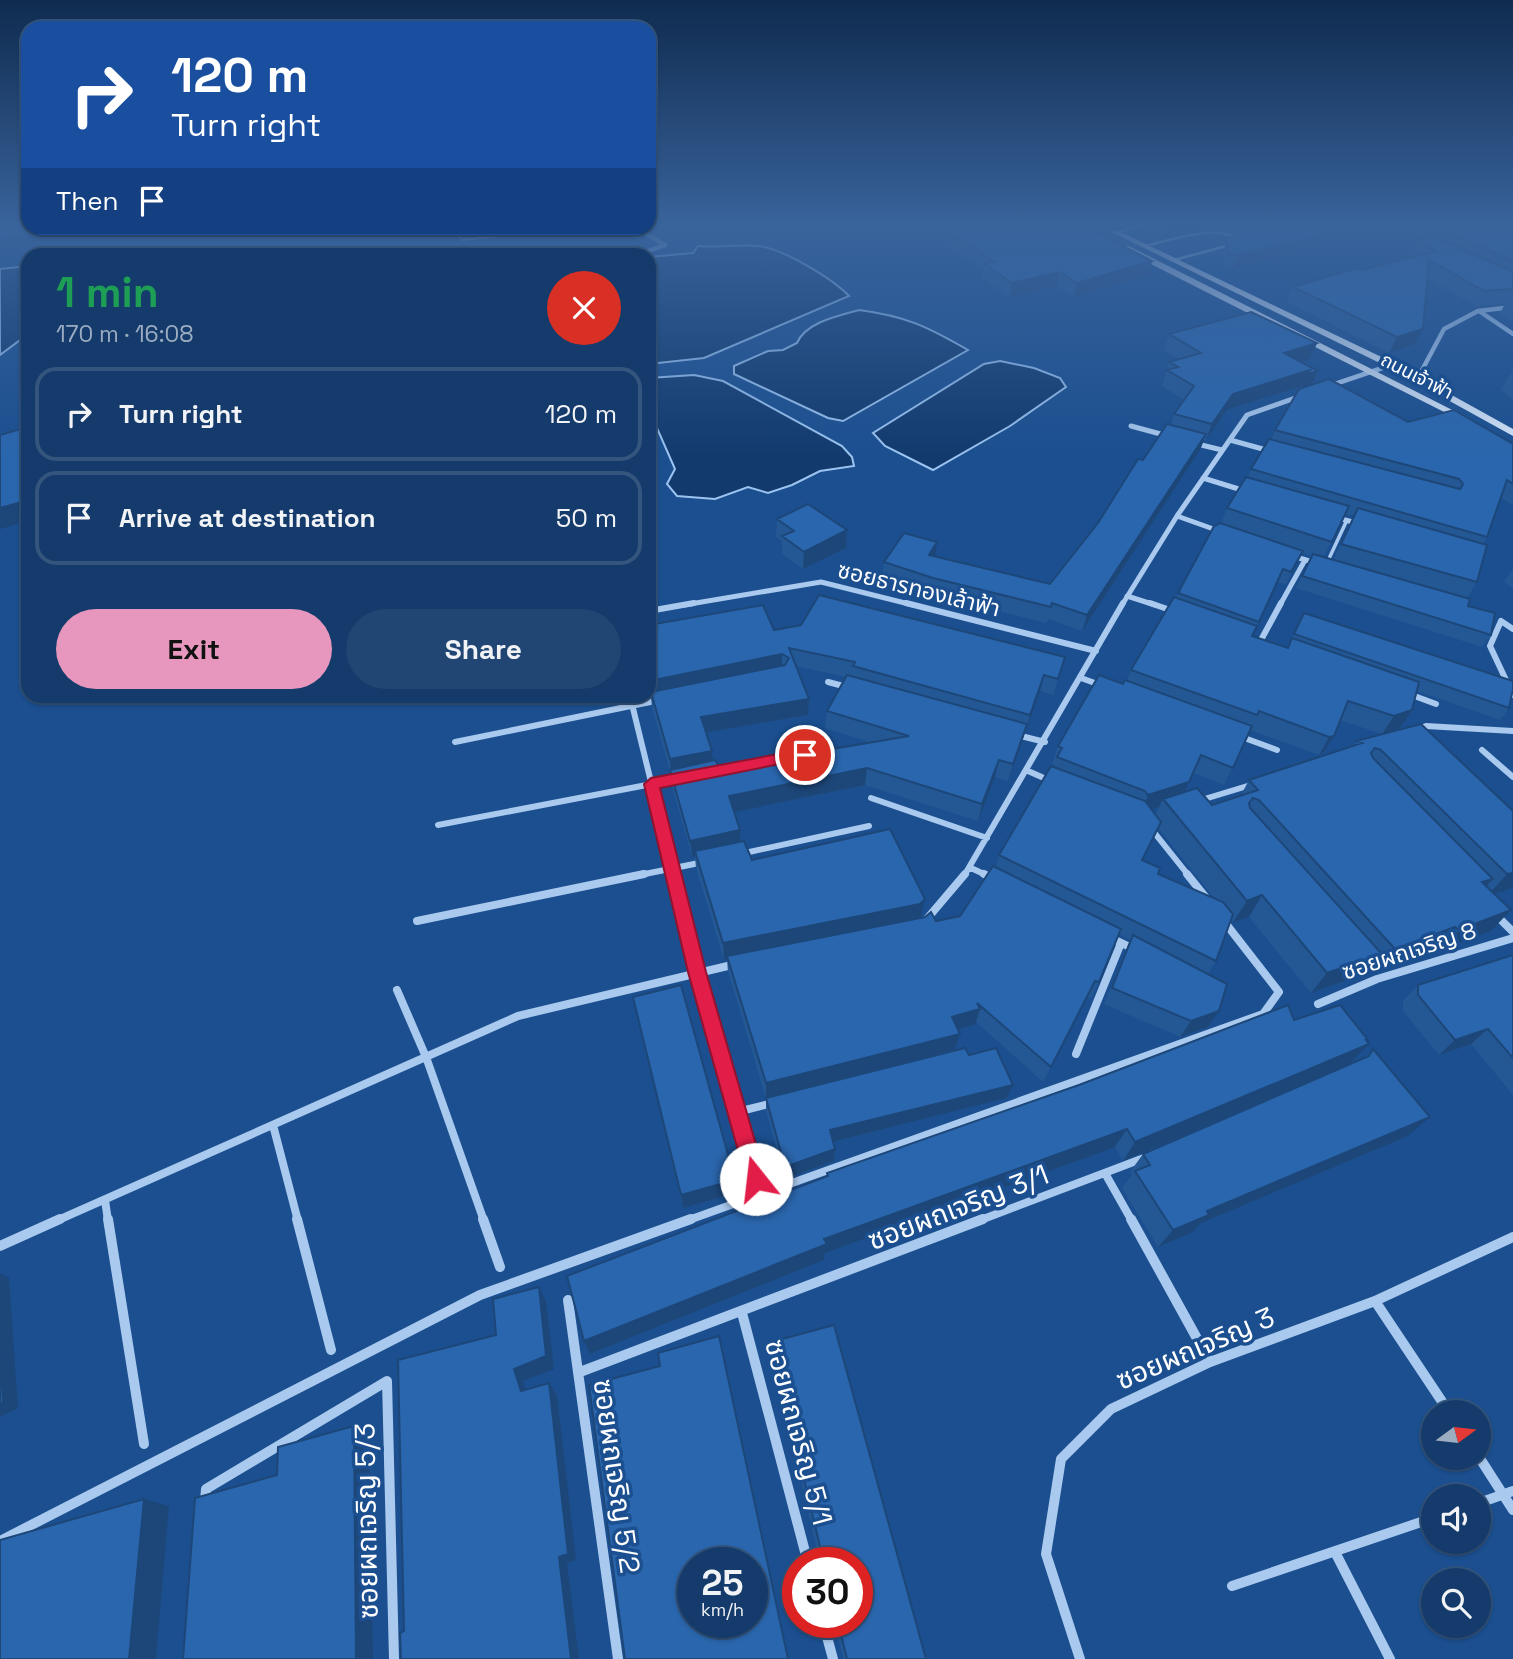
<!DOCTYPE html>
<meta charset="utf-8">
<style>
:root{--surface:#143b6b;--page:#214673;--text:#f1f3f6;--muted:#9dadc1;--line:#33557e;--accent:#e797bd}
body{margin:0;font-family:"Space Grotesk","Noto Sans Thai",sans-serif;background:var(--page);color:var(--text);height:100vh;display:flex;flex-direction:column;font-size:26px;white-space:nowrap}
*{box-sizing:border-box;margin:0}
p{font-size:23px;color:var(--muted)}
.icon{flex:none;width:38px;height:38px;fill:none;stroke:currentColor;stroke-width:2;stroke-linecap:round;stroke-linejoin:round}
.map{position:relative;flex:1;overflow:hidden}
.drawer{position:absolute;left:21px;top:248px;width:635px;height:455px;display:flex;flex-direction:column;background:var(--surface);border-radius:21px;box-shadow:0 2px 5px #0004,0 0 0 2px var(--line)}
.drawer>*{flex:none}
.banner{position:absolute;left:21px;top:21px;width:635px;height:214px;border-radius:21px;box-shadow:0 2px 5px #0004,0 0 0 2px var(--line);background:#1a4fa0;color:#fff;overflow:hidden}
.needle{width:46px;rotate:75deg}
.controls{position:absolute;left:1421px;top:1400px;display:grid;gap:14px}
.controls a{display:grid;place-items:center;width:70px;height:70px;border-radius:50%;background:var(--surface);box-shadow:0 2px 5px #0004,0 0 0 2px var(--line);font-size:35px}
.speed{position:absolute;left:677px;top:1547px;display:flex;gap:14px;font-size:35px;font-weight:700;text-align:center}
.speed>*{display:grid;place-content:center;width:91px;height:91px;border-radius:50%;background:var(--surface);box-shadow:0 2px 5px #0004,0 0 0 2px var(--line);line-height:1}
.speed small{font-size:18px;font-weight:400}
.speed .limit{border:10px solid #d22;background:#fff;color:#111}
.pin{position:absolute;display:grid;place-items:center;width:60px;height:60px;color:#fff;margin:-30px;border:4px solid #fff;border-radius:50%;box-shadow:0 2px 7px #0007}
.me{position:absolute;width:77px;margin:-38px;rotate:344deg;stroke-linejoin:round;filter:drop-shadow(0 0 5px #0008)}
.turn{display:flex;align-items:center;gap:24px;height:147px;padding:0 35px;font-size:32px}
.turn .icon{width:91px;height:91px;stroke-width:2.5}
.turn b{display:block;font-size:49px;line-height:60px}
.then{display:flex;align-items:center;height:66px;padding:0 35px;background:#0003;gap:14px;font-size:26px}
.round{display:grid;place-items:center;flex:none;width:74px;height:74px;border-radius:37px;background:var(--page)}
.overview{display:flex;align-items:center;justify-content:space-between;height:119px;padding:0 35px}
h1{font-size:42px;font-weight:600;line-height:52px;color:#1e9e55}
.button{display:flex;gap:14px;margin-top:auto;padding:14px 35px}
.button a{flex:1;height:80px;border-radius:42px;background:var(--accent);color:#111;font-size:28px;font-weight:600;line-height:80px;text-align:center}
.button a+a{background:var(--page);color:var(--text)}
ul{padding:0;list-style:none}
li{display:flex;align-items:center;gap:21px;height:94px;margin:0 14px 10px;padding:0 21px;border:4px solid var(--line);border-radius:21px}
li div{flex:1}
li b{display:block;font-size:26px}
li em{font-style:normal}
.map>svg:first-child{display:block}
</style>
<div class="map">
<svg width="1513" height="1659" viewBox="0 0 1513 1659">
<rect width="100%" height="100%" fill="#1b4f8f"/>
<path fill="#123a6d" stroke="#9cc4f0" stroke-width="2" d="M450 228H541L517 234 463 240Z
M698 246C718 248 738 244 758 246 782 248 833 279 849 296L704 358 649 364V257L693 253Z
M28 266V334L0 355V269Z
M859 310C906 316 928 327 968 350L843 421 828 418 734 374V366L768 351 783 350 797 343C806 322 838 316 859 310Z
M1000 361 1034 368 1060 378 1066 387 1010 426 933 470 885 446 873 433 984 364Z
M694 375 723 381 842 446 852 457 854 466 820 471 792 485 768 493 748 487 715 499 677 496 667 484 675 469 657 428 649 425V378Z"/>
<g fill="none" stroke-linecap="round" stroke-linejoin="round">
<path stroke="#a9c9ee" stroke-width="2.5" d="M1117 233 1144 224
M1144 246C1173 240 1209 225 1237 238L1234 244 1174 260"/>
<path stroke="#a9c9ee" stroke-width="3.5" d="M1326 565 1347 520"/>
<path stroke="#a9c9ee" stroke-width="4.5" d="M637 228 665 245
M634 256 665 245
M1479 311 1513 334
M1332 385 1391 365
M1426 385 1421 372 1444 329 1478 311 1513 307"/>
<path stroke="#a9c9ee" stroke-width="5" d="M1131 426 1168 436
M1230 440 1270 451
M1193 443 1222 450
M1203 478 1245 491
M1177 516 1219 531
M1334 517 1360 524
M1293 556 1319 564
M1127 596 1155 605
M684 605 821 582 913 605
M1122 605 1177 516 1247 415 1301 396
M1280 605 1305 560"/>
<path stroke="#a9c9ee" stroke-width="6" d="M906 603 1096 651
M1150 603 1173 611
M649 611 694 603
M1513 629 1501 621 1490 646 1513 695
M1261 640 1281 603
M1081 678 1103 686
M828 682 847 687
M1409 694 1436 704
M630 696 674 876
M1418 729 1426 726 1513 731
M1017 735 1045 742
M1239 736 1277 750
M455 742 660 700
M1482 750 1513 777
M1028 771 1053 782
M871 798 987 838
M1198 801 1254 784
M438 825 678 779
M1149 826 1189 876
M740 854 869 826
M971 868 988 876
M635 876 704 862
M964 876 1123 603"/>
<path stroke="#a9c9ee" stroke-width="8" d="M673 874 697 972 756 1179
M984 874 992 878
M1187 874 1207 899
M1496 915 1513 932
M926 920 965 874
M417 921 644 874
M1109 937 1136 950
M397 990 426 1057 484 1221
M1318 1004 1377 979 1513 938
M1076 1054 1121 943
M737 1112 773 1103
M273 1125 298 1221
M1106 1175 1132 1221
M105 1200 108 1221
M56 1221 518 1016 736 964
M686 1221 1263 1014 1279 992 1223 920
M978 1221 1144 1158"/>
<path stroke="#a9c9ee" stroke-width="10" d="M108 1219 144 1444
M297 1219 331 1350
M483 1219 500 1267
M1131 1219 1210 1362
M0 1246 60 1219
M568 1300 618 1659
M1375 1301 1449 1412
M742 1313 808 1563
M580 1372 983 1219
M1479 1457 1513 1510
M205 1501 206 1489 387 1381 394 1659
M1479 1503 1513 1491
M0 1541 480 1295 691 1219
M1335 1552 1390 1659
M1232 1586 1433 1518
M823 1622 833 1659
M1080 1659 1046 1554 1061 1459 1111 1409 1210 1362 1375 1301 1513 1237"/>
<path fill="#d6e6fa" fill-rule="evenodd" d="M1095 224H1104L1394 363 1513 429V436L1388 367Z
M1123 246H1129L1472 420 1464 422 1123 250Z"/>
</g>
<path fill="#245895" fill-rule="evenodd" d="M933 224H1134L1108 233 1098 229 1097 233 1149 275 1074 296 1057 286 1010 297 982 278 983 269 932 235Z
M1146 224H1213L1207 229 1164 237 1148 236 1149 230 1144 228Z
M1225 224H1302L1320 247 1234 268 1223 266V251L1228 238 1239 235 1224 230Z
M1408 224H1513V322L1500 313 1505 304 1477 306 1427 278 1415 344 1389 353 1287 302 1293 287 1413 257 1408 254 1415 240 1432 237Z
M1169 334 1317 343 1310 359 1300 362 1318 371 1312 385 1408 422 1513 444V505L1501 498 1487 537 1483 544 1477 582 1467 598 1468 606 1491 635 1482 647 1296 588 1312 556 1302 553 1286 584 1277 582 1252 636 1287 648 1298 625 1509 708 1500 720 1417 691 1412 710 1400 728 1386 733 1513 811V888L1494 894 1491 931 1439 951 1436 948 1377 970 1373 964 1364 974 1311 993 1249 917 1233 922 1231 919 1216 961 1208 974 1219 1011 1208 1027 1180 1037 1104 1004 1130 940 1119 934 1099 982 1091 998 1088 997 1043 1082 976 1022 975 1025 958 1030 960 1034 955 1049 766 1098 728 972 727 959 724 960 696 868 695 857H692L672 787 670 771 652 708 651 697H649V625L774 630 1065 657 1053 695 1040 691 1008 781 995 777 978 821 865 785 734 812 740 830 741 841 752 860 921 916 919 918 936 921 960 916 996 868 999 855 1054 767V765L1052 764 1058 746 1127 681 1131 670 1221 523 1227 508 1248 477 1251 469 1271 440 1275 430 1302 386 1227 410 1206 440H1204L1200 450 1082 631 1048 619 1046 623 930 594 882 578 884 562 935 556 1050 584 1098 523 1143 460 1171 425 1174 414 1184 400 1162 386 1169 362 1179 359 1164 350ZM1345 514 1354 516 1333 560 1324 557ZM796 666 846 677 827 711 825 728 872 743 720 768 712 761V751L706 732 808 715 809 699ZM1340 720 1382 734 1356 741 1352 746 1249 780 1241 795 1212 805 1185 792 1193 773 1224 785 1250 730 1319 755 1323 753ZM1159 807 1155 815 1151 809ZM1158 828 1214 898 1158 874 1142 860Z
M1510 374H1513V399L1501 390Z
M777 519 847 530 846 548 803 569 782 554V541L776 537Z
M1513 569V588L1504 582Z
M1513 955V1095L1471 1044 1439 1055 1403 1011V1001L1418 985Z
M633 997 736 1193 683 1208 636 1012Z
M1294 1020 1368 1040 1367 1041 1123 1161 1115 1147 825 1253 824 1260 590 1354 584 1341 827 1176V1173Z
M1373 1049 1408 1136 1201 1223 1193 1232 1158 1247 1122 1188 1132 1175 1130 1172 1143 1154 1363 1059Z
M969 1055 1013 1085 1007 1098 833 1142 834 1161 785 1179 766 1111V1098Z
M771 1342 926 1659H843L834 1622H858V1563H820L771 1355Z"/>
<path fill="#1d4779" d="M0 224H12L14 229 0 233Z
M1110 224H1134L1108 233Z
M1168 224H1213L1207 229 1164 237Z
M1099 225 1096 237 1088 228Z
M53 228H94L0 252V241Z
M1325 235 1320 247 1234 268 1238 255Z
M1152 261 1149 275 1074 296 1077 283Z
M1060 272 1057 286 1010 297 1012 283Z
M1423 329 1415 344 1389 353 1397 337Z
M1317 343 1310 359 1278 369 1284 353Z
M1310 370 1318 371 1311 387 1301 391 1302 386 1227 410 1206 440 1212 424 1233 394Z
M1206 434 1200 450 1082 631 1087 615Z
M18 503 28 507V521L0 529V508Z
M847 530 846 548 803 569 804 552Z
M937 542 935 558 929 555Z
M782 654V670L651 692V697H649V681Z
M1044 675 1040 691 1026 731 1030 715Z
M809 699 808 715 702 733 701 717Z
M1412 710 1400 728 1382 734 1394 716Z
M1027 724 1022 742 1008 781 1013 764Z
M1334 736 1323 753 1319 755 1329 737Z
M712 751 713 767 671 775 670 759Z
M999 760 995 777 978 821 982 804Z
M867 768 865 785 730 813 729 796Z
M1189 782 1181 800 1163 799 1159 807 1141 813 1148 795Z
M740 830 741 847 695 851V857H692L690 841Z
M1513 873V888L1487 896 1507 874Z
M1493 879 1473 900 1482 882Z
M1262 895 1249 917 1233 922 1247 901Z
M925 899 921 916 916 921 727 956V959L724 960 723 943Z
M1511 910 1491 931 1439 951 1459 930Z
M1455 927 1436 948 1377 970 1395 949Z
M1382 954 1364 974 1311 993 1327 973Z
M980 1009 975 1025 947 1032 952 1017Z
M1219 1011 1208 1027 1180 1037 1191 1021Z
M1488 1029 1471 1044 1439 1055 1455 1040Z
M960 1034 955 1049 766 1098V1083Z
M1368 1040 1361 1047 1369 1044 1349 1064 1123 1161 1135 1142Z
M1013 1085 1007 1098 828 1143 830 1130Z
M1430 1117 1408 1136 1201 1223 1193 1232 1158 1247 1173 1230 1207 1211Z
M1127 1129 1115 1147 825 1253 824 1260 590 1354 584 1341 824 1239Z
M835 1149 834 1161 785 1179V1167Z
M735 1180 736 1193 683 1208 681 1195Z
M0 1273 9 1278 18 1408 0 1417Z
M539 1287 546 1302 554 1369 523 1381 530 1403 521 1391 514 1369Z
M549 1383 557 1395 576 1560 567 1563 579 1659H571L559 1557Z
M354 1426 369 1437 373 1659H356Z
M144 1499 169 1506 156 1659H129Z"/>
<path fill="#2a66ad" stroke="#1d4779" stroke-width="2" fill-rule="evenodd" d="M23 224H28V228H53L0 241V229Z
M936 224H1098L1099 225 1088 228 1152 261 1077 283 1060 272 1012 283 984 264 995 262Z
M1244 224H1302L1325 235 1238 255 1227 253 1228 238 1240 235 1245 226Z
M1440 224H1498L1513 233V261L1452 234 1458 233Z
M1435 237 1513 272V289L1484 291 1429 260 1423 329 1397 337 1293 287 1357 268 1362 270 1436 251 1415 240Z
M1251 312 1317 343 1284 353 1318 371 1307 374 1310 370 1233 394 1212 424 1174 414 1194 386 1167 370 1178 367 1169 362 1201 353 1169 334Z
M1329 379 1408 422 1454 410 1513 444V484L1507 480 1487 537 1251 469 1269 439 1460 489 1463 484 1459 479 1275 430 1299 389Z
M1167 424 1206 434 1087 615 1052 603 1051 607 933 578 884 562 904 533 937 542 929 555 1050 584 1098 523 1138 459 1143 460Z
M24 428 28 435V507L21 510 18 503 0 508V435Z
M1246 477 1349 506 1332 542 1227 508Z
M808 504 847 530 804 552 782 536 794 531 777 519Z
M1358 508 1487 545 1477 582 1341 544Z
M1220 523 1303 551 1291 572 1283 569 1259 622 1178 593 1214 526Z
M1313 554 1470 599 1468 606 1495 613 1491 635 1302 576Z
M819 595 1065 657 1058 679 1044 675 1030 715 853 666 855 662 789 648 809 699 701 717 712 751 670 759 651 692 785 665 789 658 782 654 649 681V625L763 605 774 630 801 625Z
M1174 597 1257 626 1252 636 1288 648 1292 638 1419 682 1412 710 1394 716 1348 701 1334 736 1329 737 1259 711 1257 715 1131 670Z
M1304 613 1513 681V689L1509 708 1294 634Z
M847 675 1027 724 1013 764 999 760 982 804 867 768 729 796 740 830 690 841 670 770 715 760 720 768 909 736 827 711Z
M1099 675 1123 684 1125 680 1252 726 1233 768 1201 755 1189 782 1148 795 1145 791 1057 757 1062 748 1058 746Z
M1421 724 1513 811V873L1507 874 1381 750 1375 748 1371 753 1373 758 1493 879 1482 882 1511 910 1459 930 1455 927 1395 949 1259 800 1253 798 1249 803 1250 808 1382 954 1327 973 1262 895 1247 901 1163 799 1197 788 1212 805 1258 790 1249 780 1362 743 1356 741Z
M1051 766 1145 801 1161 822 1142 860 1160 868 1158 874 1223 902 1233 914 1216 961 999 855Z
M890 829 925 899 920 904 723 943 695 851 744 841 752 860Z
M993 866 1121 929 1099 982 1095 981 1051 1067 977 1003 980 1009 952 1017 960 1034 766 1083 727 956 925 917 931 912 936 921 960 916Z
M1133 935 1227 984 1219 1011 1191 1021 1112 988Z
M1513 955V1058L1488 1029 1455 1040 1418 995V985Z
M681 985 735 1180 681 1195 633 997Z
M1288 1005 1294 1020 1340 1005 1368 1040H1366L1369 1044 1135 1142 1127 1129 824 1239 827 1244 584 1341 567 1276 828 1176 827 1173 1079 1085Z
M965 1048 969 1055 996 1048 1013 1085 830 1130 835 1149 785 1167 766 1098Z
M1373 1049 1430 1117 1207 1211 1209 1215 1173 1230 1135 1171 1150 1165 1143 1154 1369 1056Z
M539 1287 546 1356 514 1369 521 1391 549 1383 568 1554 559 1557 571 1659H401L400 1633 404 1631 398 1360 496 1335 493 1299Z
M834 1325 926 1659H847L838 1622H858V1563H824L771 1342Z
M719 1336 788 1659H625L589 1385 660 1366 658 1353ZM693 1563H752V1622H693Z
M0 1350 3 1402 0 1404Z
M354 1426 356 1659H183L195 1498 277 1475 278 1447Z
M144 1499 129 1659H0V1540Z"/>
<linearGradient id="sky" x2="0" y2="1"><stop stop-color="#0f2b4f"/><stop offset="0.49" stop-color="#39639b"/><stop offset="1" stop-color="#39639b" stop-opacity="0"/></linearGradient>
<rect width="1513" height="456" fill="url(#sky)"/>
<path fill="#e11d48" stroke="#92132f" stroke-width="2" d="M805 749 812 755 810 758 660 788 706 972 766 1179 763 1186 756 1189 749 1186 746 1179 688 972 644 784 651 778Z"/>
<g text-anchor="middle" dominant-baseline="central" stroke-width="7" stroke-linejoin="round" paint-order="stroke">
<g font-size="19" fill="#fff" stroke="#1b4f8f">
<text transform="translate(1417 376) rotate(27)">ถนนเจ้าฟ้า</text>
</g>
<g font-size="23" fill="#fff" stroke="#1b4f8f">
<text transform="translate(919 589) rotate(14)">ซอยธารทองเล้าฟ้า</text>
<text transform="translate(1409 951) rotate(-18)">ซอยผถเจริญ 8</text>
</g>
<g font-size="28" fill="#fff" stroke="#1b4f8f">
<text transform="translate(958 1207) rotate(-21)">ซอยผถเจริญ 3/1</text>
<text transform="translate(1195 1348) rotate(-23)">ซอยผถเจริญ 3</text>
<text transform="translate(799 1432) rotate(75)">ซอยผถเจริญ 5/1</text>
<text transform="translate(617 1476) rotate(82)">ซอยผถเจริญ 5/2</text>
<text transform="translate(366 1521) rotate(-91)">ซอยผถเจริญ 5/3</text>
</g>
</g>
</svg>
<div class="controls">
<a><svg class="needle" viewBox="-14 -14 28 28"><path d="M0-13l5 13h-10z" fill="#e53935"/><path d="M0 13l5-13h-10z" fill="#9dadc1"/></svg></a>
<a><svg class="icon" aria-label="sound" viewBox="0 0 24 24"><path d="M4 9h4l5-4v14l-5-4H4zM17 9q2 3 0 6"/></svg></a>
<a><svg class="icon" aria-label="search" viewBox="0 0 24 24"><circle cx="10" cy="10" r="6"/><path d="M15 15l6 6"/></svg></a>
</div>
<div class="speed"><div>25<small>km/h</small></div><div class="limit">30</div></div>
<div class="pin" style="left:805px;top:755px;background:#d93025"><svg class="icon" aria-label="arrive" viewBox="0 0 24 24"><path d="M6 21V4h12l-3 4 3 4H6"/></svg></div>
<svg class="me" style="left:756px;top:1179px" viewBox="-20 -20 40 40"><circle r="19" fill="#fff"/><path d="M0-13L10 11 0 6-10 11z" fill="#e11d48"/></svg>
<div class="banner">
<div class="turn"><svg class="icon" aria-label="right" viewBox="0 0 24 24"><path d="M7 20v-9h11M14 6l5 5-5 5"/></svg><div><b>120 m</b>Turn right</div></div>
<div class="then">Then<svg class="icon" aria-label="arrive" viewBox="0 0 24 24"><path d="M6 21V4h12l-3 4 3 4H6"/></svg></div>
</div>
<section class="drawer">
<div class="overview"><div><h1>1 min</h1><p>170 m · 16:08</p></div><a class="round" style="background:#d93025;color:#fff"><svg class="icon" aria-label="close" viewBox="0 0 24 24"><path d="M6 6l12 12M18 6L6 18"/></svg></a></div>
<ul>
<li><svg class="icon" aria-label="right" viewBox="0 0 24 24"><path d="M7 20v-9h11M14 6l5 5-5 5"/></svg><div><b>Turn right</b></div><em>120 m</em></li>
<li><svg class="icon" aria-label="arrive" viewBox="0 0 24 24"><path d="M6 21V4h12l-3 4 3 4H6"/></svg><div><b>Arrive at destination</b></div><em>50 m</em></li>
</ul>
<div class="button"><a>Exit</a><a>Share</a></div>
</section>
</div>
